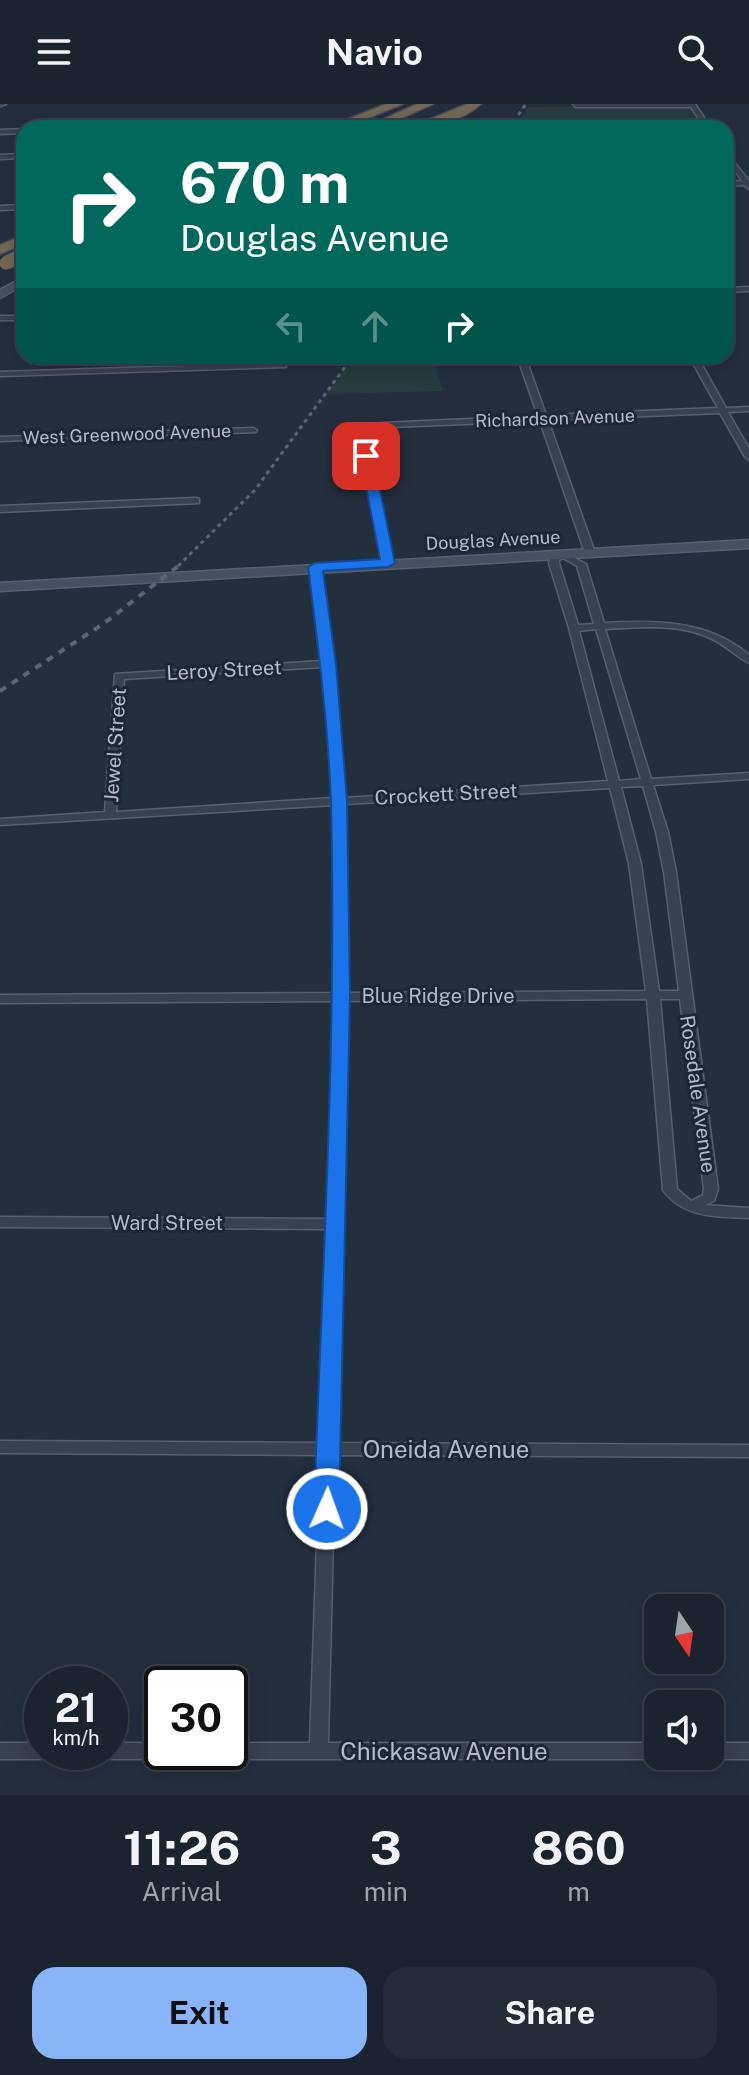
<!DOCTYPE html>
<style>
:root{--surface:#1b232e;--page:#242b36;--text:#f1f3f6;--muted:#a0a4aa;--line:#39404a;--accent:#8ab4f8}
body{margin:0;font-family:"Public Sans",sans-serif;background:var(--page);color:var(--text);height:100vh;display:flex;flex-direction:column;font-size:30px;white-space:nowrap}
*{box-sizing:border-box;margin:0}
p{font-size:26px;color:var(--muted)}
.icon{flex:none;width:44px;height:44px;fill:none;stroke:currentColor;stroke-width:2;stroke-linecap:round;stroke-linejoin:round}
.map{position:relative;height:1691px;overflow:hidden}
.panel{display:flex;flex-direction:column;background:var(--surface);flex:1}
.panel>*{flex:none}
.banner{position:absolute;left:16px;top:16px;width:718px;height:244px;border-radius:24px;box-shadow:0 4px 20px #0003,0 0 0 2px var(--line);background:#00695c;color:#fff;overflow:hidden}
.needle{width:52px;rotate:167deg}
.controls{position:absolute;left:644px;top:1490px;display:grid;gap:16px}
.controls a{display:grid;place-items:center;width:80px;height:80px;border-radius:16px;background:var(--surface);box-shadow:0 4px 20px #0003,0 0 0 2px var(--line);font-size:40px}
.speed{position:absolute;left:24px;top:1562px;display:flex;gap:16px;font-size:40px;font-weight:700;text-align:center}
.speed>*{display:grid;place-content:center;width:104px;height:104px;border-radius:50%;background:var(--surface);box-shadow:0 4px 20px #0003,0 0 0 2px var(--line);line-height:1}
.speed small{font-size:20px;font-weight:400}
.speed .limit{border:4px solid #111;border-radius:12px;background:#fff;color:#111}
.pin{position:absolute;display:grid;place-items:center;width:68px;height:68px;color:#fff;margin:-34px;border-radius:16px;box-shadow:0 4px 12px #0006}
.me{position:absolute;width:88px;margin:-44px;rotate:2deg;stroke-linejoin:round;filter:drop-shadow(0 0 6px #0008)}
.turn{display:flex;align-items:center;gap:28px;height:168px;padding:0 32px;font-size:36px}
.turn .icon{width:104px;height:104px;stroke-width:2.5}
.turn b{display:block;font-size:56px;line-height:68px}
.lanes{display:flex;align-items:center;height:76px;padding:0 32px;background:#0003;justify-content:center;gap:40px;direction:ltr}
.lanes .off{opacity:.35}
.eta{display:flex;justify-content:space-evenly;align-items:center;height:136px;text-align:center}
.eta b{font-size:48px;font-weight:700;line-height:56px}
.primary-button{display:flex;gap:16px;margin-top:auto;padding:16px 32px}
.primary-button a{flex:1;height:92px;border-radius:24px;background:var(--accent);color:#111;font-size:32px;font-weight:700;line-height:92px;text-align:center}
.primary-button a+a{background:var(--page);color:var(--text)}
header{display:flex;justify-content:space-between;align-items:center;height:104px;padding:0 32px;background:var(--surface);font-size:36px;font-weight:700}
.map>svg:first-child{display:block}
</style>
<header><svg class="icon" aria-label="menu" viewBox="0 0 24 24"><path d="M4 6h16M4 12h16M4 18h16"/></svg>Navio<svg class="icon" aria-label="search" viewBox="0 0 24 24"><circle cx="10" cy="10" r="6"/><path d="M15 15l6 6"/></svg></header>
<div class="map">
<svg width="749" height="1691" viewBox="0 0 749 1691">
<rect width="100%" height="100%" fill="#242f3e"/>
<path fill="#263c3f" d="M692 1 708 24H514L528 3Z
M353 252H433L443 287 326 290Z"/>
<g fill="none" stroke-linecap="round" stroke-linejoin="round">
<g stroke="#565f6c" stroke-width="3">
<path id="street" d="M0 0H6L0 2Z
M573 0H695L711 24H705L691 3H575Z
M24 25V29L0 30V26Z
M726 48 749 77V85L744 81 726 82V78L742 77 726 54Z
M24 50V54L0 55V51Z
M24 101V105L0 106V102Z
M749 183V187L726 188V184Z
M0 212H24V216H0Z
M517 252H525L546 311 718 304 689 252H697L726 304 749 303V307L728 308 749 345V356L745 353 720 309 548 316 595 449 590 452 585 449 540 317 365 324 393 459 388 462 385 461 356 322 360 320 538 312Z
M283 259H286V263L0 272V268Z
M253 324 257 326 256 328 0 337V333Z
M196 394 199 395V399L0 408V402Z
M563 448 586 460 604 519C655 516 708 516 749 551V559C736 553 726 541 712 535 680 519 640 523 605 525L651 675 749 669V675L653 681 668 728 676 768 718 1085 714 1097 705 1101 749 1104V1114C718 1113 683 1114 663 1086L647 895 347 897 336 1339 749 1341V1353L335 1351 328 1639H658V1652L664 1653 658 1655H230L224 1653 222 1648H230V1639H310L320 1351 0 1349V1337L320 1339 327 1125 0 1123V1113L328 1115 335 897 0 899V891L335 889 334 701 0 721V715L105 708 115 570 323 557 310 463 315 460 320 463 333 560 344 694 608 677 569 524 549 459 551 453ZM563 454 577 462 594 520 578 521 559 459V456ZM596 525 641 675 619 677 579 527ZM323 563 333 694 116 708 124 575ZM643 682 656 728 664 768 679 887H659L641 760 621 683ZM610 684 629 760 646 887 347 889 345 700ZM660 895H680L704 1085 703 1091 691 1097 677 1085Z
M0 1639H42V1648H50L48 1653 42 1655H0Z
M110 1639H162V1648H170L168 1653 162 1655H110L104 1653 102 1648H110Z
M710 1639H749V1655H710L704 1653 710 1652Z"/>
</g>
<g stroke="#565f6c" stroke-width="3">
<path id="secondary" d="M24 173V181L0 194V186Z
M749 436V444L0 487V479Z"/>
</g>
<g stroke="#434c59" stroke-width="3">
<path id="highway" d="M386 0H403L343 24H326Z
M417 0H433L387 21 377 18Z
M467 0H481C462 17 434 24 409 24Z
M24 131V140L0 150V141Z"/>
</g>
<use href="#street" fill="#38414e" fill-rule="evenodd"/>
<use href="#secondary" fill="#465061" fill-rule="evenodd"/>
<use href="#highway" fill="#746855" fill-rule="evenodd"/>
<path stroke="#5a6575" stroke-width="3" stroke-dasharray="4 4" stroke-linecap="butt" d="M509 24 526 0
M178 462 255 386 353 252"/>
<path stroke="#5a6575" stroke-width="4" stroke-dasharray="7 7" stroke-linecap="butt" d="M0 587 103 520 181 460"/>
<g stroke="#434c59" stroke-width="15" stroke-linecap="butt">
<path id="highway-bridge" d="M6 159 24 150"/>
</g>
<use href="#highway-bridge" stroke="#746855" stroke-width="13"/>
</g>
<path fill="#1a73e8" stroke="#114b97" stroke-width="2" d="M366 348 373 352 395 459 388 463 323 467 336 560 347 696 350 892 339 1405 335 1412 327 1415 318 1412 314 1405C322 1170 337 933 331 698 328 620 318 541 308 463L315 459 380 455 360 352Z"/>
<g text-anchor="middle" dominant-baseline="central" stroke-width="6" stroke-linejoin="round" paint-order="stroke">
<g font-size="18" fill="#b4bcc9" stroke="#1d2633">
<text transform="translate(555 314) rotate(-2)">Richardson Avenue</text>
<text transform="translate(127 330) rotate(-2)">West Greenwood Avenue</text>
<text transform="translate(493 436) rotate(-3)">Douglas Avenue</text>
</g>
<g font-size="20" fill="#b4bcc9" stroke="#1d2633">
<text transform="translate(224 566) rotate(-3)">Leroy Street</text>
<text transform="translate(115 641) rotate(-86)">Jewel Street</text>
<text transform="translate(446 690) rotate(-3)">Crockett Street</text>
<text x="438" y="892">Blue Ridge Drive</text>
<text transform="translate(698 990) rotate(82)">Rosedale Avenue</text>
<text x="167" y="1119">Ward Street</text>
</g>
<g font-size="24" fill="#b4bcc9" stroke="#1d2633">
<text x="446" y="1345">Oneida Avenue</text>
<text x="444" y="1647">Chickasaw Avenue</text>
</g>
</g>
</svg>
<div class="controls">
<a><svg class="needle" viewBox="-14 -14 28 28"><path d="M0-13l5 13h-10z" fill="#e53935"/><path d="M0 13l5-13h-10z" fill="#a0a4aa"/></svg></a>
<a><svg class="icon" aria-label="sound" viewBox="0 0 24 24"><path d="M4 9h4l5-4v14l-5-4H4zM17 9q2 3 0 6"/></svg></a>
</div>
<div class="speed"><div>21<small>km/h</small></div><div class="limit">30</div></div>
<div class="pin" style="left:366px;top:352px;background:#d93025"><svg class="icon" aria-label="arrive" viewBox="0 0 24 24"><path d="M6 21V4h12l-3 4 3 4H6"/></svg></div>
<svg class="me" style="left:327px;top:1405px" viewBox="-20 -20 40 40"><circle r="17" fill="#1a73e8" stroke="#fff" stroke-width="3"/><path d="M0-11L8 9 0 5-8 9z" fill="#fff"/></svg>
<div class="banner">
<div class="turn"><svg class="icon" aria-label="right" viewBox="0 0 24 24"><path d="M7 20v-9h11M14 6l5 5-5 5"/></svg><div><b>670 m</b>Douglas Avenue</div></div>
<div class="lanes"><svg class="icon off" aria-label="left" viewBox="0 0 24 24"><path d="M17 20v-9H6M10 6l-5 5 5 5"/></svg><svg class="icon off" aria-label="ahead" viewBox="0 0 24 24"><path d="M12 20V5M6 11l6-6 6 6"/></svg><svg class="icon" aria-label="right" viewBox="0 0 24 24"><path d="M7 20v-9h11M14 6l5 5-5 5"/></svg></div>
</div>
</div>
<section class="panel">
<div class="eta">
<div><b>11:26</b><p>Arrival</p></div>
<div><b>3</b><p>min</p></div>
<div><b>860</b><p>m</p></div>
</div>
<div class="primary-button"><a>Exit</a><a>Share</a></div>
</section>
